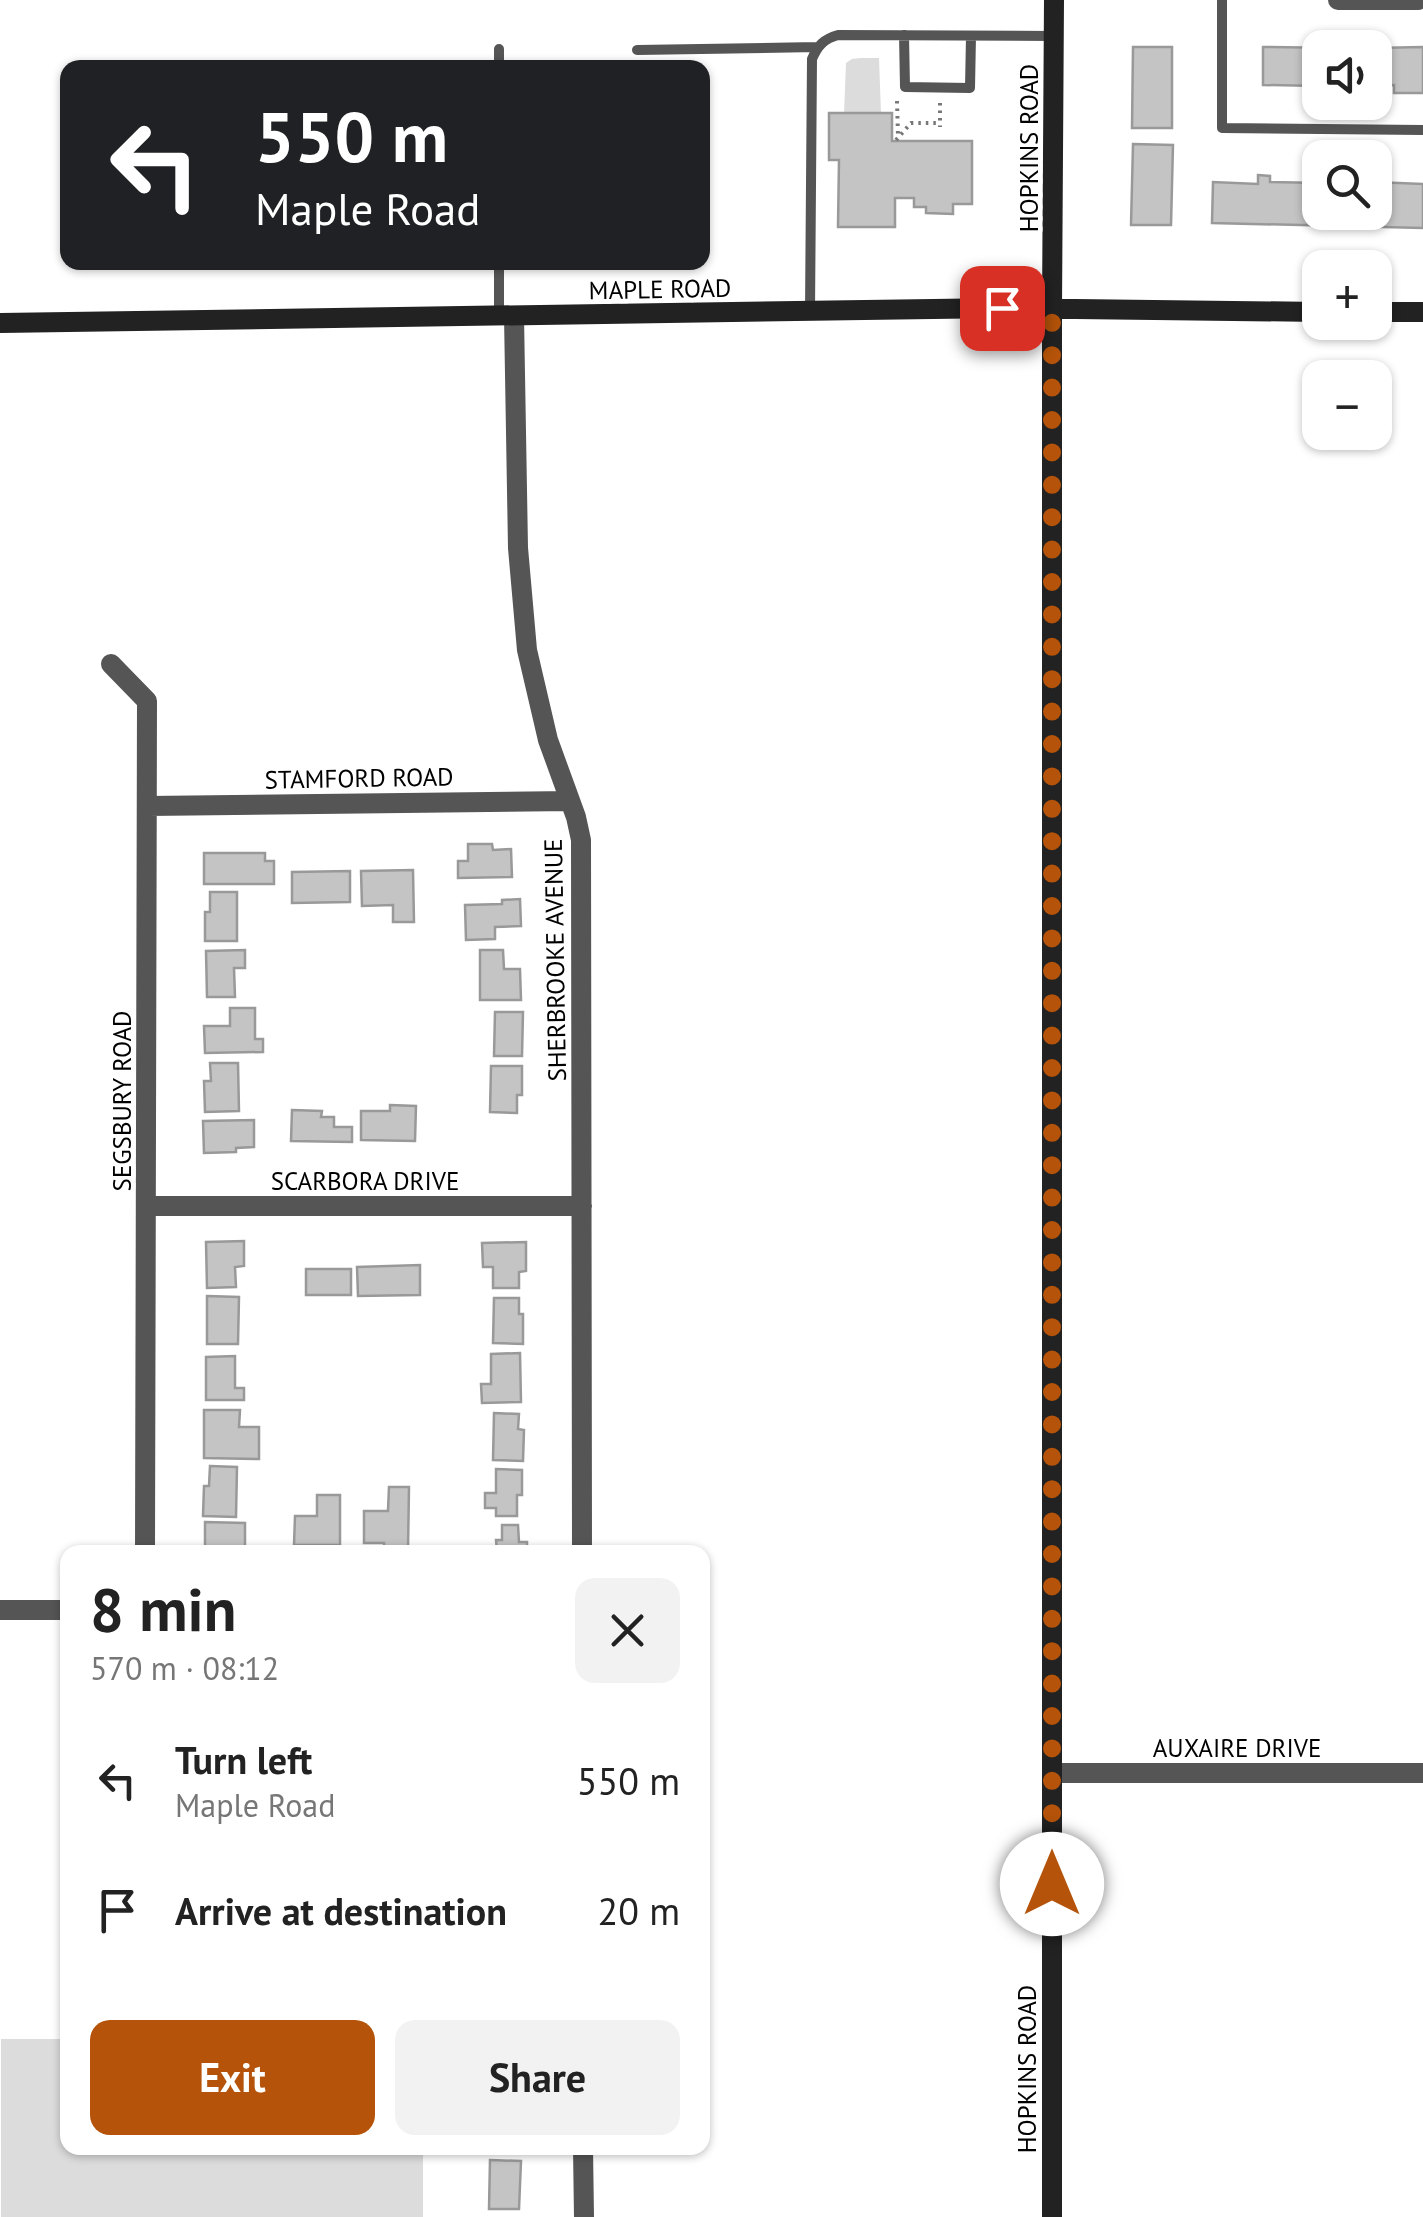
<!DOCTYPE html>
<meta charset="utf-8">
<style>
:root{--surface:#fff;--page:#f2f2f2;--text:#222;--muted:#767676;--accent:#b45309}
body{margin:0;font-family:"PT Sans",sans-serif;background:var(--page);color:var(--text);height:100vh;display:flex;flex-direction:column;font-size:38px;white-space:nowrap}
*{box-sizing:border-box;margin:0}
p{font-size:32px;color:var(--muted)}
.icon{flex:none;width:55px;height:55px;fill:none;stroke:currentColor;stroke-width:2;stroke-linecap:round;stroke-linejoin:round}
.map{position:relative;flex:1;overflow:hidden}
.drawer{position:absolute;left:60px;top:1545px;width:650px;height:610px;display:flex;flex-direction:column;background:var(--surface);border-radius:20px;box-shadow:0 2px 8px #0004}
.drawer>*{flex:none}
.top-card{position:absolute;left:60px;top:60px;width:650px;height:210px;border-radius:20px;box-shadow:0 2px 8px #0004;background:#202124;color:#fff;overflow:hidden}
.controls{position:absolute;left:1302px;top:30px;display:grid;gap:20px}
.controls a{display:grid;place-items:center;width:90px;height:90px;border-radius:20px;background:var(--surface);box-shadow:0 2px 8px #0004;font-size:50px}
.pin{position:absolute;display:grid;place-items:center;width:85px;height:85px;color:#fff;margin:-42px;border-radius:20px;box-shadow:0 5px 15px #0006}
.me{position:absolute;width:110px;margin:-55px;rotate:0deg;stroke-linejoin:round;filter:drop-shadow(0 0 8px #0008)}
.turn{display:flex;align-items:center;gap:35px;height:210px;padding:0 30px;font-size:45px}
.turn .icon{width:130px;height:130px;stroke-width:2.5}
.turn b{display:block;font-size:70px;line-height:85px}
.round{display:grid;place-items:center;flex:none;width:105px;height:105px;border-radius:20px;background:var(--page)}
.summary{display:flex;align-items:center;justify-content:space-between;height:170px;padding:0 30px}
h1{font-size:60px;font-weight:700;line-height:75px}
.action{display:flex;gap:20px;margin-top:auto;padding:20px 30px}
.action a{flex:1;height:115px;border-radius:20px;background:var(--accent);color:#fff;font-size:40px;font-weight:700;line-height:115px;text-align:center}
.action a+a{background:var(--page);color:var(--text)}
ul{padding:0;list-style:none}
li{display:flex;align-items:center;gap:30px;height:130px;padding:0 30px}
li div{flex:1}
li b{display:block;font-size:38px}
li em{font-style:normal}
.map>svg:first-child{display:block}
</style>
<div class="map">
<svg width="1423" height="2217" viewBox="0 0 1423 2217">
<rect width="100%" height="100%" fill="#fff"/>
<path fill="#dcdcdc" d="M861 58H879L881 113 844 114 846 63 852 59Z
M1 2039H67L68 2148H423V2217H1Z"/>
<path fill="#c4c4c4" stroke="#999" stroke-width="2.5" d="M1133 47H1172V128H1132Z
M1263 47 1338 48H1320V86L1263 85Z
M1423 47V93H1394V85L1375 86V48Z
M829 113H892V141H972V204H953V214L926 213V207H914V198H895V227H838L839 160H829Z
M1133 144 1173 145 1171 225H1131Z
M1258 175 1270 176V182L1320 183V212H1375V182L1423 184V228L1212 223 1213 182 1258 184Z
M468 844H492L493 850 511 849 512 877 458 878V861H468Z
M204 853H265V861H274V884H204Z
M413 870 414 922H393V905L362 906 361 871Z
M350 871V902L292 903V872Z
M210 892H237V941H205V912H210Z
M520 899 521 926 495 927V939L466 940 465 905 502 904V900Z
M245 950V968H234L235 997H207L206 951Z
M480 950H503L504 969H520L521 1000H480Z
M230 1008H255V1039H263V1052L205 1053 204 1026H230Z
M495 1012H523L522 1056H494Z
M210 1063H238L239 1111 205 1112 204 1081H211Z
M491 1066H522V1095H517V1113L490 1112Z
M390 1105 416 1106 415 1141 361 1140V1111H390Z
M292 1110 322 1111 321 1117H334V1127H352V1142L291 1141Z
M254 1120V1147L236 1148V1152L204 1153 203 1121Z
M244 1241V1266L235 1267 236 1287 207 1288 206 1242Z
M526 1242V1271L519 1272V1288H493V1267H483L482 1243Z
M420 1265V1295L358 1296 357 1267Z
M306 1269H351V1295H306Z
M207 1296 239 1297 238 1344H207Z
M494 1298H519V1314H523V1344L493 1343Z
M520 1353 521 1402 482 1403 481 1384H491V1354Z
M235 1356V1388H244V1400H206V1357Z
M204 1410H240L239 1427H259V1459L204 1458Z
M494 1413 519 1414 518 1429 524 1430 523 1461 493 1460Z
M210 1466 237 1467 236 1517 203 1516 204 1486H209Z
M496 1469 522 1470V1495H517V1516H496V1508H485V1493H496Z
M389 1487H409L408 1550H384V1543H364V1511H388Z
M317 1495H340V1545H294L295 1516H317Z
M205 1522 245 1523V1552H205Z
M502 1525H518L519 1542H527V1552H497L496 1540H502Z
M490 2160 521 2161 519 2209H489Z"/>
<g fill="none" stroke-linecap="round" stroke-linejoin="round">
<path stroke="#777" stroke-width="4" stroke-dasharray="2.5 5" stroke-linecap="butt" d="M897 101 898 136
M940 103V127
M896 140 911 123H940"/>
<path stroke="#555" stroke-width="10" d="M1222 0V128L1423 130
M904 35 905 87 970 88 971 36
M637 50 817 47
M499 68V49
M810 311 812 59C818 45 824 39 838 35L1053 36
M499 315V262"/>
<path stroke="#555" stroke-width="20" d="M1338 0H1418
M514 316 518 548 527 650 548 740 576 817 581 840 582 1552
M111 664 147 701 145 1552
M148 806 570 801
M147 1206H582
M0 1610H68
M1052 1773H1423
M583 2148 584 2217"/>
<path stroke="#222" stroke-width="20" d="M1375 312H1423
M0 323 1001 308 1320 312
M1052 2217V308L1054 0"/>
</g>
<g fill="none" stroke-linecap="round" stroke-linejoin="round">
<path stroke="#b45309" stroke-width="18" stroke-dasharray="0 32.4" d="M1002 308H1052V1884"/>
</g>
<g text-anchor="middle" dominant-baseline="central" stroke-width="9" stroke-linejoin="round" paint-order="stroke">
<g font-size="25" fill="#000" stroke="#fff">
<text transform="translate(1029 148) rotate(-90)">HOPKINS ROAD</text>
<text transform="translate(660 289) rotate(-1)">MAPLE ROAD</text>
<text transform="translate(359 778) rotate(-1)">STAMFORD ROAD</text>
<text transform="translate(555 960) rotate(-91)">SHERBROOKE AVENUE</text>
<text transform="translate(122 1101) rotate(-90)">SEGSBURY ROAD</text>
<text x="365" y="1181">SCARBORA DRIVE</text>
<text x="1237" y="1748">AUXAIRE DRIVE</text>
<text transform="translate(1027 2069) rotate(-90)">HOPKINS ROAD</text>
</g>
</g>
</svg>
<div class="controls">
<a><svg class="icon" aria-label="sound" viewBox="0 0 24 24"><path d="M4 9h4l5-4v14l-5-4H4zM17 9q2 3 0 6"/></svg></a>
<a><svg class="icon" aria-label="search" viewBox="0 0 24 24"><circle cx="10" cy="10" r="6"/><path d="M15 15l6 6"/></svg></a>
<a>+</a>
<a>−</a>
</div>
<div class="pin" style="left:1002px;top:308px;background:#d93025"><svg class="icon" aria-label="arrive" viewBox="0 0 24 24"><path d="M6 21V4h12l-3 4 3 4H6"/></svg></div>
<svg class="me" style="left:1052px;top:1884px" viewBox="-20 -20 40 40"><circle r="19" fill="#fff"/><path d="M0-13L10 11 0 6-10 11z" fill="#b45309"/></svg>
<div class="top-card">
<div class="turn"><svg class="icon" aria-label="left" viewBox="0 0 24 24"><path d="M17 20v-9H6M10 6l-5 5 5 5"/></svg><div><b>550 m</b>Maple Road</div></div>
</div>
<section class="drawer">
<div class="summary"><div><h1>8 min</h1><p>570 m · 08:12</p></div><a class="round"><svg class="icon" aria-label="close" viewBox="0 0 24 24"><path d="M6 6l12 12M18 6L6 18"/></svg></a></div>
<ul>
<li><svg class="icon" aria-label="left" viewBox="0 0 24 24"><path d="M17 20v-9H6M10 6l-5 5 5 5"/></svg><div><b>Turn left</b><p>Maple Road</p></div><em>550 m</em></li>
<li><svg class="icon" aria-label="arrive" viewBox="0 0 24 24"><path d="M6 21V4h12l-3 4 3 4H6"/></svg><div><b>Arrive at destination</b></div><em>20 m</em></li>
</ul>
<div class="action"><a>Exit</a><a>Share</a></div>
</section>
</div>
